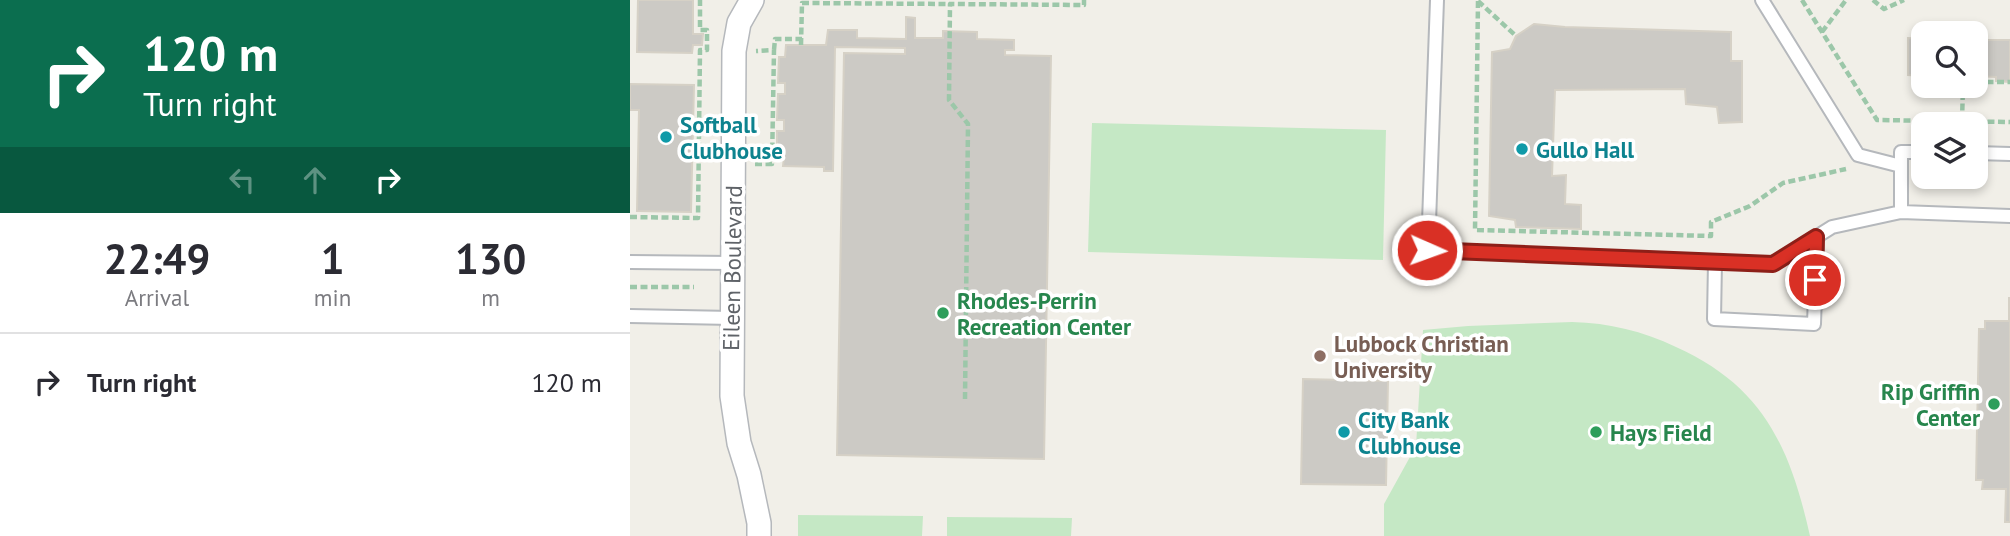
<!DOCTYPE html>
<style>
:root{--surface:#fff;--page:#f7f7f7;--text:#2b2b33;--muted:#7c7c81;--line:#e1e1e2}
body{margin:0;font-family:"PT Sans",sans-serif;background:var(--page);color:var(--text);height:100vh;display:flex;flex-direction:column;font-size:26px;white-space:nowrap}
*{box-sizing:border-box;margin:0}
p{font-size:23px;color:var(--muted)}
.icon{flex:none;width:38px;height:38px;fill:none;stroke:currentColor;stroke-width:2;stroke-linecap:round;stroke-linejoin:round}
.map{position:relative;flex:1;overflow:hidden}
.panel{display:flex;flex-direction:column;background:var(--surface);width:630px}
.panel>*{flex:none}
.top-card{background:#0b6e4f;color:#fff;overflow:hidden}
.buttons{position:absolute;left:1281px;top:21px;display:grid;gap:14px}
.buttons a{display:grid;place-items:center;width:77px;height:77px;border-radius:14px;background:var(--surface);box-shadow:0 4px 10px #0003;font-size:35px}
.pin{position:absolute;display:grid;place-items:center;width:60px;height:60px;color:#fff;margin:-30px;border:4px solid #fff;border-radius:50%;box-shadow:0 2px 7px #0007}
.me{position:absolute;width:77px;margin:-38px;rotate:92deg;stroke-linejoin:round;filter:drop-shadow(0 0 5px #0008)}
.turn{display:flex;align-items:center;gap:24px;height:147px;padding:0 28px;font-size:32px}
.turn .icon{width:91px;height:91px;stroke-width:2.5}
.turn b{display:block;font-size:49px;line-height:60px}
.lanes{display:flex;align-items:center;height:66px;padding:0 28px;background:#0003;justify-content:center;gap:35px;direction:ltr}
.lanes .off{opacity:.35}
.eta{display:flex;justify-content:space-evenly;align-items:center;height:119px;text-align:center}
.eta b{font-size:42px;font-weight:700;line-height:49px}
ul{padding:0;list-style:none}
li{display:flex;align-items:center;gap:21px;height:98px;padding:0 28px;border-top:2px solid var(--line)}
li div{flex:1}
li b{display:block;font-size:26px}
li em{font-style:normal}
main{display:flex;flex:1;min-height:0}
.map>svg:first-child{display:block}
</style>
<main>
<section class="panel">
<div class="top-card">
<div class="turn"><svg class="icon" aria-label="right" viewBox="0 0 24 24"><path d="M7 20v-9h11M14 6l5 5-5 5"/></svg><div><b>120 m</b>Turn right</div></div>
<div class="lanes"><svg class="icon off" aria-label="left" viewBox="0 0 24 24"><path d="M17 20v-9H6M10 6l-5 5 5 5"/></svg><svg class="icon off" aria-label="ahead" viewBox="0 0 24 24"><path d="M12 20V5M6 11l6-6 6 6"/></svg><svg class="icon" aria-label="right" viewBox="0 0 24 24"><path d="M7 20v-9h11M14 6l5 5-5 5"/></svg></div>
</div>
<div class="eta">
<div><b>22:49</b><p>Arrival</p></div>
<div><b>1</b><p>min</p></div>
<div><b>130</b><p>m</p></div>
</div>
<ul>
<li><svg class="icon" aria-label="right" viewBox="0 0 24 24"><path d="M7 20v-9h11M14 6l5 5-5 5"/></svg><div><b>Turn right</b></div><em>120 m</em></li>
</ul>
</section>
<div class="map">
<svg width="1380" height="536" viewBox="0 0 1380 536">
<rect width="100%" height="100%" fill="#f1efe8"/>
<path fill="#c5e8c5" d="M462 123 756 130 753 260 458 252Z
M942 322C980 323 1012 331 1046 347 1133 386 1160 447 1180 536H754V504L786 446 793 330 838 326Z
M168 515 293 516 292 536H168Z
M317 517 442 518 441 536H317Z"/>
<path fill="#cccac5" stroke="#d6d1c6" stroke-width="2" d="M8 0H63V34H73L72 45H63L62 53 7 52Z
M276 17 285 18V38H313V31L347 32V39L384 40V50H375V55L421 56 414 459 207 455 214 53 275 54V48L205 47 203 171H194V167L153 166 154 157H147V131H154V120H147L148 94H155V83H148L149 57H155L156 45H196L198 30H227V38L276 39Z
M904 24 935 27 1101 32V61H1112V122L1089 123 1087 107 1056 104 1055 89 925 90 922 176 936 175 935 204 951 205V229L886 227 885 220 859 216 862 52 880 49 886 36Z
M1278 38 1293 39V76L1278 75Z
M1346 40H1380V82L1366 81V77L1346 76Z
M0 84 64 85 61 212 7 211 9 110H0Z
M1379 298H1380V522H1375L1376 489H1352L1353 480H1346L1349 329H1355V321H1379Z
M673 379 758 381 756 485 671 484Z"/>
<g fill="none" stroke-linecap="round" stroke-linejoin="round">
<g stroke="#b5b8bc" stroke-width="16">
<path id="lane" d="M807 0 798 250 1143 264 1202 227 1271 212 1380 216
M1132 0 1228 155 1271 166
M1346 153 1380 154
M1271 212V152H1293
M0 262 102 263
M1085 262 1084 319 1184 324 1187 237
M0 316 102 318"/>
</g>
<g stroke="#b5b8bc" stroke-width="26">
<path id="street" d="M122 0 109 23 104 51 102 396 109 443 119 475 129 523V536"/>
</g>
<path stroke="#9cc7a9" stroke-width="4.5" stroke-dasharray="7 3.5" stroke-linecap="butt" d="M1172 0 1247 120 1380 122
M1243 0 1254 9 1274 0
M848 1 845 230 1081 236V222L1120 206 1153 183 1216 169
M848 1 886 36
M1192 32 1216 0
M171 45 172 3 320 4
M144 50 145 39H172
M1346 82H1380
M1332 121 1333 86
M125 164H142L144 50 126 51
M0 217 68 218 70 50H77V30H70V0
M0 287H64
M335 399 338 124 319 100 320 4 454 5V0"/>
<use href="#lane" stroke="#fff" stroke-width="12"/>
<use href="#street" stroke="#fff" stroke-width="23"/>
</g>
<g fill="none" stroke-linecap="round" stroke-linejoin="round">
<g stroke="#8d1f18" stroke-width="18">
<path id="route" d="M797 250 1143 264 1186 237 1185 280"/>
</g>
<use href="#route" stroke="#d93025" stroke-width="12"/>
</g>
<g fill="#0f9aa8" stroke="#fff" stroke-width="2.5">
<circle cx="36" cy="137" r="7"/>
<circle cx="892" cy="149" r="7"/>
<circle cx="714" cy="432" r="7"/>
</g>
<g fill="#2e9e5b" stroke="#fff" stroke-width="2.5">
<circle cx="313" cy="313" r="7"/>
<circle cx="1364" cy="404" r="7"/>
<circle cx="966" cy="432" r="7"/>
</g>
<circle fill="#8d6e63" stroke="#fff" stroke-width="2.5" cx="690" cy="356" r="7"/>
<g text-anchor="middle" dominant-baseline="central" stroke-width="7" stroke-linejoin="round" paint-order="stroke">
<g font-size="23" font-weight="bold" fill="#0d838f" stroke="#fff" text-anchor="start">
<text x="50" y="124">Softball<tspan x="50" dy="26">Clubhouse</tspan></text>
<text x="906" y="149">Gullo Hall</text>
<text x="728" y="419">City Bank<tspan x="728" dy="26">Clubhouse</tspan></text>
</g>
<g font-size="23" fill="#5f6368" stroke="#fff">
<text transform="translate(102 268) rotate(-89)">Eileen Boulevard</text>
</g>
<g font-size="23" font-weight="bold" fill="#27864d" stroke="#fff" text-anchor="start">
<text x="327" y="300">Rhodes-Perrin<tspan x="327" dy="26">Recreation Center</tspan></text>
<text x="1350" y="391" text-anchor="end">Rip Griffin<tspan x="1350" dy="26">Center</tspan></text>
<text x="980" y="432">Hays Field</text>
</g>
<g font-size="23" font-weight="bold" fill="#785e54" stroke="#fff" text-anchor="start">
<text x="704" y="343">Lubbock Christian<tspan x="704" dy="26">University</tspan></text>
</g>
</g>
</svg>
<div class="buttons">
<a><svg class="icon" aria-label="search" viewBox="0 0 24 24"><circle cx="10" cy="10" r="6"/><path d="M15 15l6 6"/></svg></a>
<a><svg class="icon" aria-label="layers" viewBox="0 0 24 24"><path d="M12 4l9 5-9 5-9-5zM3 14l9 5 9-5"/></svg></a>
</div>
<div class="pin" style="left:1185px;top:280px;background:#d93025"><svg class="icon" aria-label="arrive" viewBox="0 0 24 24"><path d="M6 21V4h12l-3 4 3 4H6"/></svg></div>
<svg class="me" style="left:797px;top:250px" viewBox="-20 -20 40 40"><circle r="17" fill="#d93025" stroke="#fff" stroke-width="3"/><path d="M0-11L8 9 0 5-8 9z" fill="#fff"/></svg>
</div>
</main>
